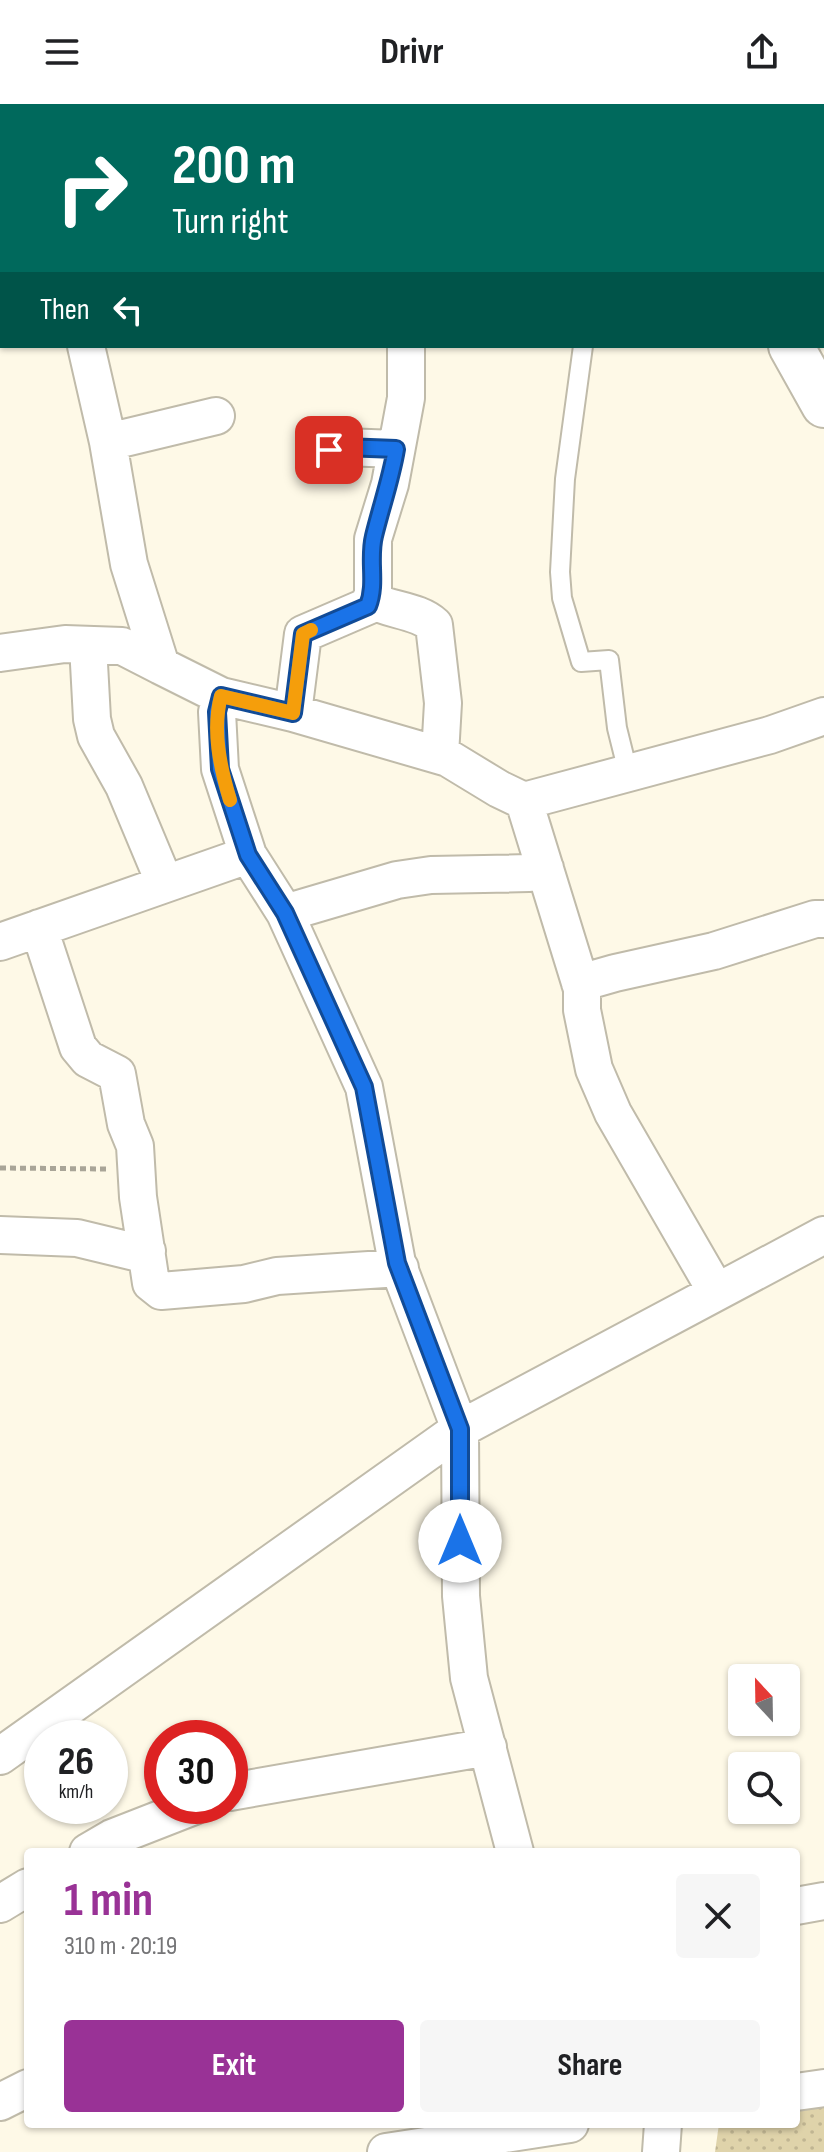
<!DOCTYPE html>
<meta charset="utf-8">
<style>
:root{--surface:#fff;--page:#f6f6f6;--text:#202124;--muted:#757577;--accent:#993296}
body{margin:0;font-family:"Sofia Sans Condensed",sans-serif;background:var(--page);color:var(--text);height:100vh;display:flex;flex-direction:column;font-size:30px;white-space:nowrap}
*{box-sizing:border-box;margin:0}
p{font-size:26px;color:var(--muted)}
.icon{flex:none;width:44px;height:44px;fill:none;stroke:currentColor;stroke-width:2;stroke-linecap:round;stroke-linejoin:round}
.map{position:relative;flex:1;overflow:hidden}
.panel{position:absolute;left:24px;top:1744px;width:776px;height:280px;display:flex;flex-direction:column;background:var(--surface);border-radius:8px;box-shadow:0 2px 6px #0004}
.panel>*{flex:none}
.banner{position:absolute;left:0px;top:0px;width:824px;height:244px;box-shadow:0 2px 6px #0004;background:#00695c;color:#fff;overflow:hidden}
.needle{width:52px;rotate:338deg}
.fabs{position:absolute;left:728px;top:1560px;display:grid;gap:16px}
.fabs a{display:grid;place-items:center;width:72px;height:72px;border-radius:8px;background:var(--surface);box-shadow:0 2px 6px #0004;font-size:40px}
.speed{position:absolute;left:24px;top:1616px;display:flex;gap:16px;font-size:40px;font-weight:700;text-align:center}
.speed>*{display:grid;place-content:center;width:104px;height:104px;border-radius:50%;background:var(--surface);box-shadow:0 2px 6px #0004;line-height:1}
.speed small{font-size:20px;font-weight:400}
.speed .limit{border:12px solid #d22;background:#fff;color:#111}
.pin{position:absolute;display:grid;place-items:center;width:68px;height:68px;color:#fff;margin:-34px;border-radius:16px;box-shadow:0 4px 12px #0006}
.me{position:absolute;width:88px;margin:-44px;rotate:0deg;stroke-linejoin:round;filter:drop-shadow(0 0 6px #0008)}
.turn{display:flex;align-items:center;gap:28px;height:168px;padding:0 40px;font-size:36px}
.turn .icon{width:104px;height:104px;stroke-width:2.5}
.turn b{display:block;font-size:56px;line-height:68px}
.then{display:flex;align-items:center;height:76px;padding:0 40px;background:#0003;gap:16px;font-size:30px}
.round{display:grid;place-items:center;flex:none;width:84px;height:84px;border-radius:8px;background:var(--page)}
.overview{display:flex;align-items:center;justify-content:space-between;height:136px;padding:0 40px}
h1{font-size:48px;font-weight:700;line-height:60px;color:var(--accent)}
.action{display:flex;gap:16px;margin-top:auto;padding:16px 40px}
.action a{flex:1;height:92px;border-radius:8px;background:var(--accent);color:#fff;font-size:32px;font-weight:700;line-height:92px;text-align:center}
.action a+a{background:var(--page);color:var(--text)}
header{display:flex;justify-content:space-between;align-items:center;height:104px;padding:0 40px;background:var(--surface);font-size:36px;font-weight:700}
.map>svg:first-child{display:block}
</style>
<header><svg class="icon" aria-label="menu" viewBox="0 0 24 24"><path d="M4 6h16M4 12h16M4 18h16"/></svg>Drivr<svg class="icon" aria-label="share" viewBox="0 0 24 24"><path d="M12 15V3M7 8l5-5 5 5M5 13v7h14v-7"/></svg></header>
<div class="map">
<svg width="824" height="2048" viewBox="0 0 824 2048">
<defs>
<pattern id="park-dots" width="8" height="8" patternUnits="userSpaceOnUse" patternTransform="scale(2)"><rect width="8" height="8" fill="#dfd3aa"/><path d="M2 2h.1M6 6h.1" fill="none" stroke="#c0b592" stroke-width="1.8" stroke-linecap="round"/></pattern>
</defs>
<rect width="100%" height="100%" fill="#fef9e7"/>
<path fill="url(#park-dots)" d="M824 1989V2048H715L719 2020H796V1994Z"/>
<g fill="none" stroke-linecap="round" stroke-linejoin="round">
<g stroke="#c0bbaa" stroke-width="22">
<path id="service" d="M361 0V2
M583 242 565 375 560 468 562 494 581 558 609 556 617 624 628 668"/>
</g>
<g stroke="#c0bbaa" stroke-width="40">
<path id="minor" d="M51 0V2
M0 130H2
M86 242 108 338 129 460 161 562 221 592 293 609 448 654 499 685 524 697 770 631 824 612
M108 338 216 312
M329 346 344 343 396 345
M371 496C390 507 418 506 434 521L443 599 440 651
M88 541 92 615 96 632 124 682 165 780
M0 549 65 540 122 542 161 562
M221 592 217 608 220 665 248 751 285 809 364 983 397 1159 460 1325 461 1492 469 1574 515 1748
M293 609 303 530 368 502 373 490V435L390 380 406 294V242
M524 697 582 885V906L594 965 613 1009 716 1187
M285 809 397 776 431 771 529 769 545 764
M39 824 78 943 88 955 117 970 126 1020 135 1042 138 1093 151 1179 161 1187 244 1180 277 1172 400 1164
M0 838 248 751
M580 879 615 869 714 847 815 815H824
M0 1131 77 1134 135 1148 147 1147
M0 1652 460 1325 824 1131
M230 1688 488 1643
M88 1748 112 1734 194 1702
M0 1800 28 1783
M796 1802 824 1797
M796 1988 824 1984
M0 1998 28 1984
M386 2048 570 2020
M661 2048 663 2020"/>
</g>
<g stroke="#c0bbaa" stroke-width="48">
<path id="tertiary" d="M648 0 649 2
M791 242 824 301"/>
</g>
<path stroke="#a9a598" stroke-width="5" stroke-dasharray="6 4" stroke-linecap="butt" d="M0 1064 107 1065"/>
<use href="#service" stroke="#fff" stroke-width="18"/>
<use href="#minor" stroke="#fff" stroke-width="36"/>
<use href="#tertiary" stroke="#fff" stroke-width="44"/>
</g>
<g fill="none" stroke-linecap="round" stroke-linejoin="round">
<g stroke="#114b97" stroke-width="20">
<path id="route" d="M329 346 344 343 396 345C391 375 381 403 374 432 368 456 377 479 368 502L303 530 293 609 221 592 217 608 220 665 248 751 285 809 364 983 397 1159 460 1325V1437"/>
</g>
<use href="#route" stroke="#1a73e8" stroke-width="14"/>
<path stroke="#f59e0b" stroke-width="14" d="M230 696C220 663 212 626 221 592L293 609 303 530 311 526"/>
</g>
</svg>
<div class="fabs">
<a><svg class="needle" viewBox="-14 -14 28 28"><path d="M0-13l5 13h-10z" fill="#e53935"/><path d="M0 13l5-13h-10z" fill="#757577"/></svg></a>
<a><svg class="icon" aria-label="search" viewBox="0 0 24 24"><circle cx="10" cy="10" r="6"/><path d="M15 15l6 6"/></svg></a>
</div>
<div class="speed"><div>26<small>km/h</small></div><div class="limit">30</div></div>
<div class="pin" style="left:329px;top:346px;background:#d93025"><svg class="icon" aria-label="arrive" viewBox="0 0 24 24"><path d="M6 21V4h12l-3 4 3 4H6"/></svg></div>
<svg class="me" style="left:460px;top:1437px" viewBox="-20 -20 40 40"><circle r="19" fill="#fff"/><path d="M0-13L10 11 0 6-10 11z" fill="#1a73e8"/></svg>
<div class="banner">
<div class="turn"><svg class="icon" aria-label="right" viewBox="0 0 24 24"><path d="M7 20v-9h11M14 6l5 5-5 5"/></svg><div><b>200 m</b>Turn right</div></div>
<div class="then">Then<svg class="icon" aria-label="left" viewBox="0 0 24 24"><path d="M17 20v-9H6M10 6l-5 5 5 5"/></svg></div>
</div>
<section class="panel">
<div class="overview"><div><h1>1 min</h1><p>310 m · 20:19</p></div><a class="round"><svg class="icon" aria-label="close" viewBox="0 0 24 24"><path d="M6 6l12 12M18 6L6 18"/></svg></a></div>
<div class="action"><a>Exit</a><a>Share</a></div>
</section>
</div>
